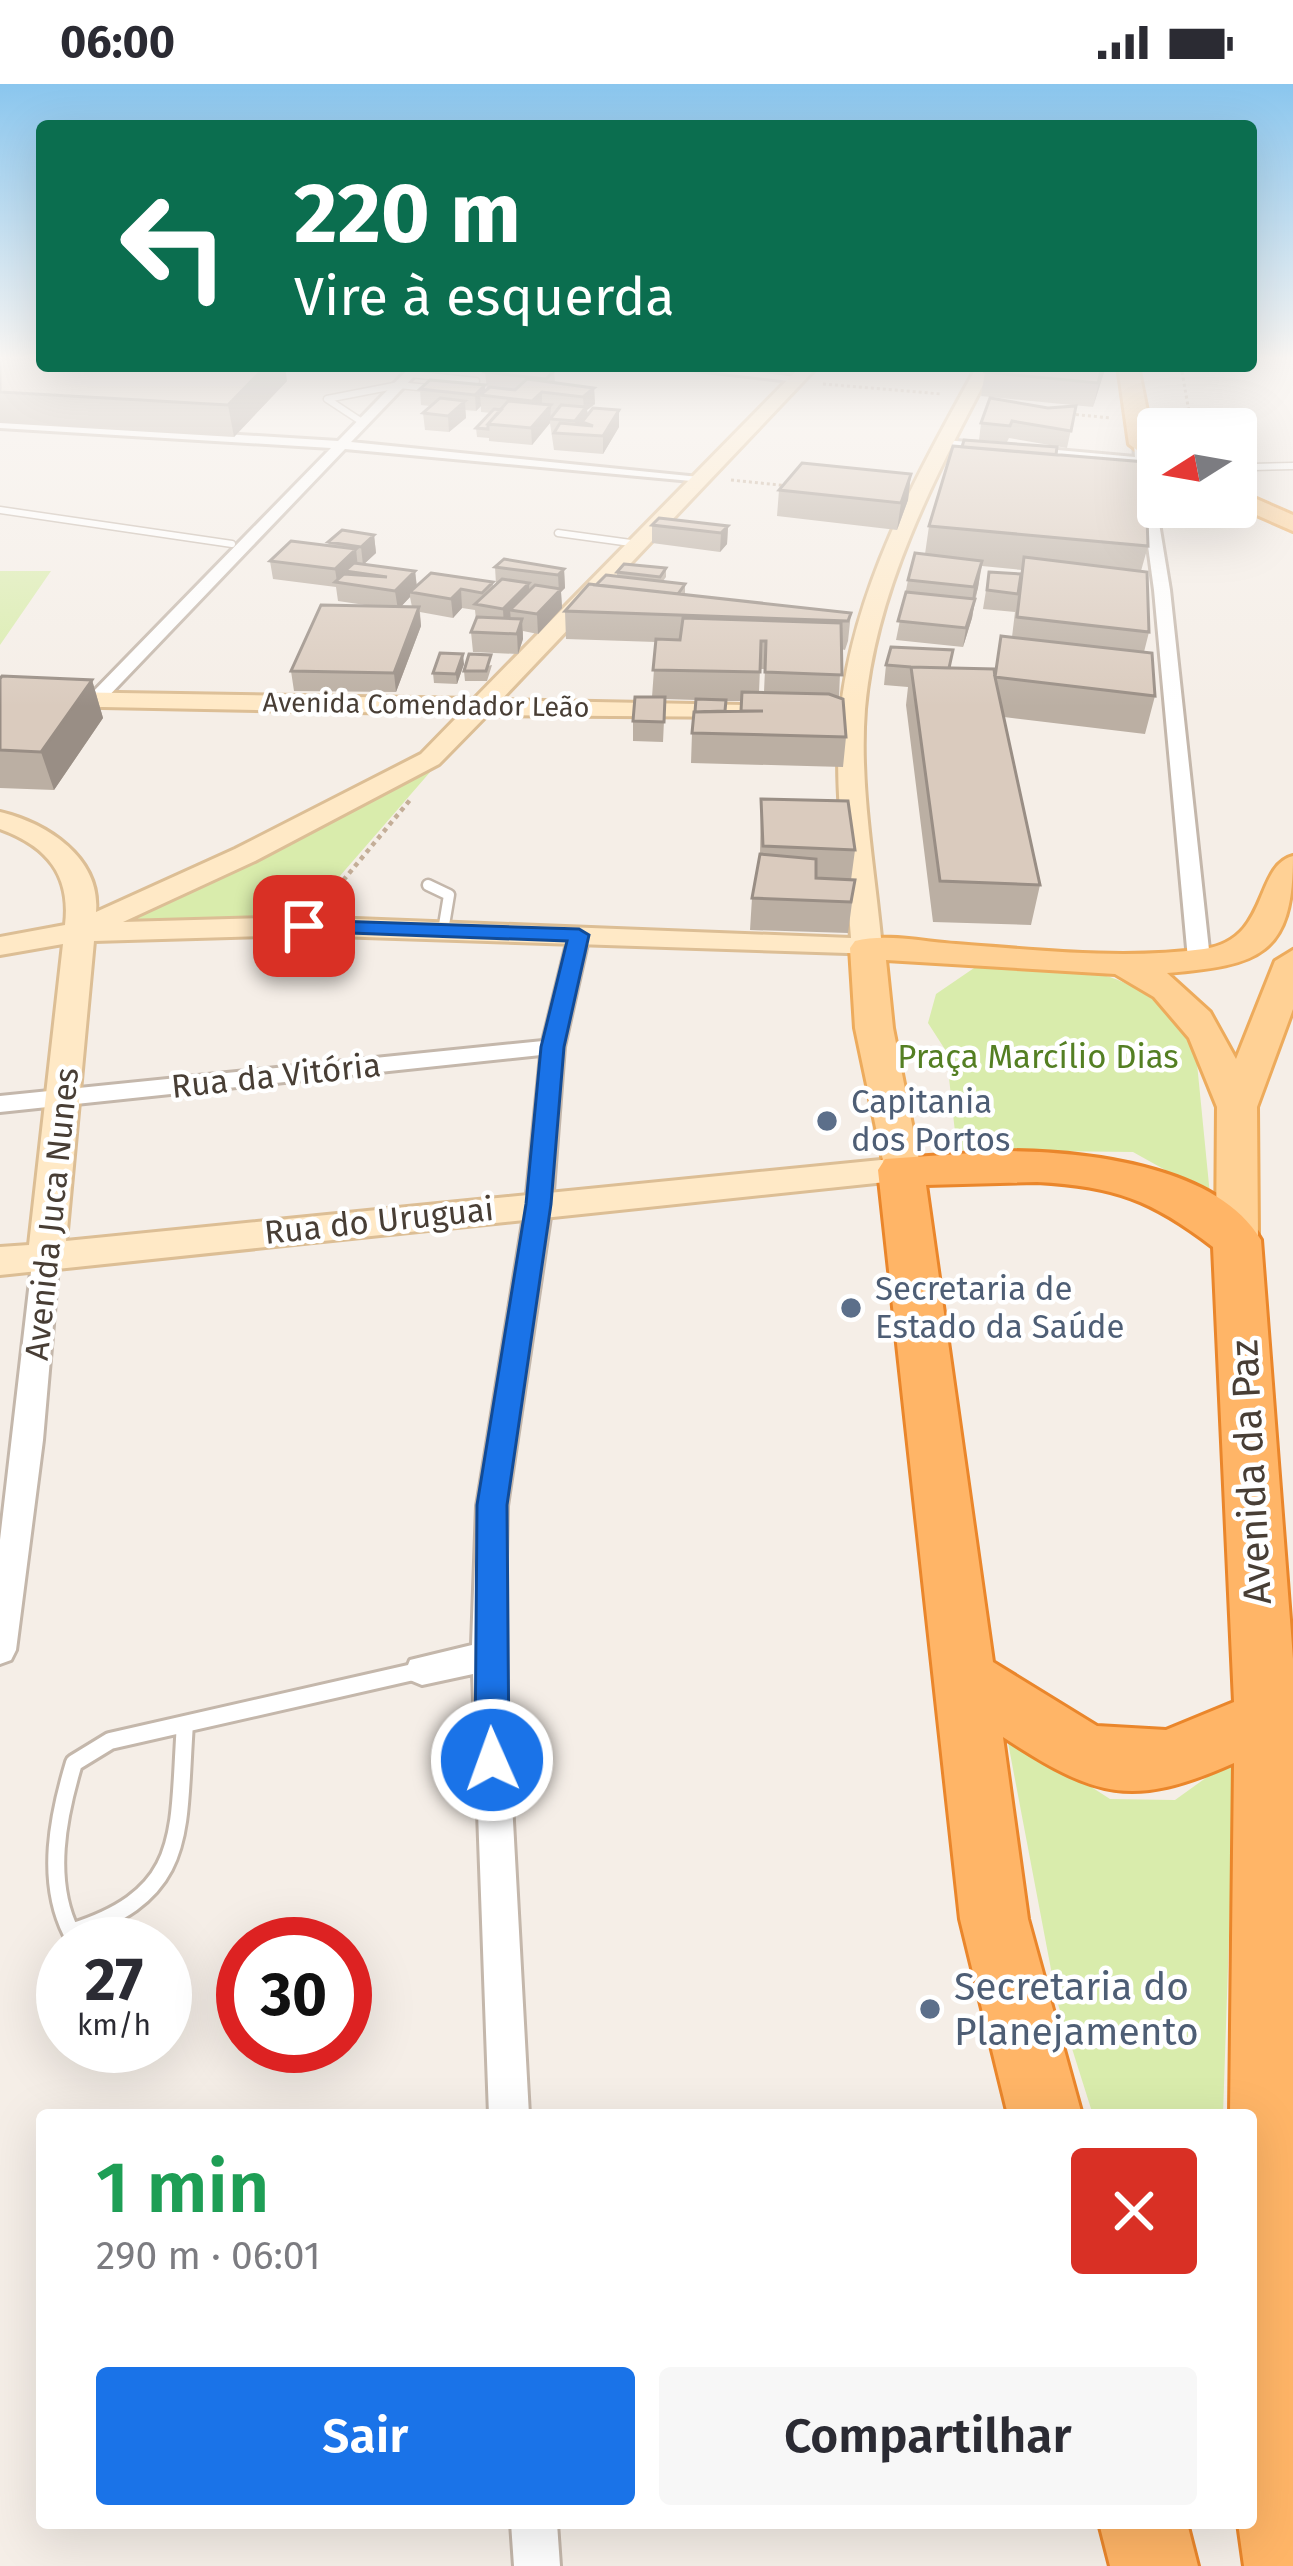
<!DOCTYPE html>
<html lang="pt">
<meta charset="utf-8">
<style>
:root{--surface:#fff;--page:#f7f7f7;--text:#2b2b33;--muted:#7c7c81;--accent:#1a73e8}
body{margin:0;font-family:"Fira Sans",sans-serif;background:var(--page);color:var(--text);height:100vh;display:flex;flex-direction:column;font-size:45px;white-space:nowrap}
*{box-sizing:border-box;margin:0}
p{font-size:39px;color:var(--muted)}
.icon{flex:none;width:66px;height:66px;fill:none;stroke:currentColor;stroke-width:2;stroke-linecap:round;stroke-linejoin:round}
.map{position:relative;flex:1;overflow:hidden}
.sheet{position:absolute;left:36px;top:2025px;width:1221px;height:420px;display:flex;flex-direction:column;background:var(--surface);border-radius:12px;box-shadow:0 12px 48px #0002}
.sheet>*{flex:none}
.hud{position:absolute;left:36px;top:36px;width:1221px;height:252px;border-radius:12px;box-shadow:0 12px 48px #0002;background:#0b6e4f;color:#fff;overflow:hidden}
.needle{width:78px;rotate:259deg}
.controls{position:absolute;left:1137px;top:324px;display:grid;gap:24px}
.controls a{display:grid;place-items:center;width:120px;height:120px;border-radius:12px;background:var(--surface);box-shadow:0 12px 48px #0002;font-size:60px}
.speed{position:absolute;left:36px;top:1833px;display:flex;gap:24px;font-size:60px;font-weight:700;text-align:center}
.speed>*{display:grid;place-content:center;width:156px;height:156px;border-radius:50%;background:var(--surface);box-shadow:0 12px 48px #0002;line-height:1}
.speed small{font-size:30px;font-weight:400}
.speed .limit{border:18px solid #d22;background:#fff;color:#111}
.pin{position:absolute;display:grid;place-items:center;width:102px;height:102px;color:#fff;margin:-51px;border-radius:24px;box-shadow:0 6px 18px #0006}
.me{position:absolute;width:132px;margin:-66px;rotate:358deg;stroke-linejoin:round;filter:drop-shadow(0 0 9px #0008)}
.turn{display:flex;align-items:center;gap:42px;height:252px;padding:0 60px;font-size:54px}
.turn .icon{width:156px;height:156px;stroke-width:2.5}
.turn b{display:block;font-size:84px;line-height:102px}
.round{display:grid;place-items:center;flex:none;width:126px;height:126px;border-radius:12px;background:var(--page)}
.overview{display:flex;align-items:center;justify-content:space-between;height:204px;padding:0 60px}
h1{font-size:72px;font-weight:600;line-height:90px;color:#1e9e55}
.cta{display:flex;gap:24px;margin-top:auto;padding:24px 60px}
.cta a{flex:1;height:138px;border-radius:12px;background:var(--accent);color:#fff;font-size:48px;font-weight:600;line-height:138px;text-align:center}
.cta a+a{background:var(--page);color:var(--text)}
.status{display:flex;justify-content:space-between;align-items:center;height:84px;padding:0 60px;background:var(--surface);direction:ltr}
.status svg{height:33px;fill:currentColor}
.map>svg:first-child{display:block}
</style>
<div class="status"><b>06:00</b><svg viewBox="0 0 49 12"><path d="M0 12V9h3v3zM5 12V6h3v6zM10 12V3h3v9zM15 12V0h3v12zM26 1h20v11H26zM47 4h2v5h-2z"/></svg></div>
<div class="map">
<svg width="1293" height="2482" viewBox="0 0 1293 2482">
<rect width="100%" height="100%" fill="#f5eee7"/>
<path fill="#d9ecac" d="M0 487H51L0 561Z
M431 687 300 838 116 839Z
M1022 880C1112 889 1124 888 1194 949L1210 1111 1133 1068 957 1066 946 967 928 939 936 910 977 882Z
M1006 1648 1110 1715 1175 1716 1235 1673 1223 2031H1093L1057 1917Z"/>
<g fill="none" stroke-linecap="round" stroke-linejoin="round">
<g stroke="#c4b7ab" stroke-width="9">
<path id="lane-far2" d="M410 290 476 297
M362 338 327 315 399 301 438 305
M1236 396 1252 383 1293 382
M0 426 232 460
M558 449 638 460"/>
</g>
<g stroke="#c4b7ab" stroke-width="15">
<path id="lane-far1" d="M428 801 449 811 443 847"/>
</g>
<g stroke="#c4b7ab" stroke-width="22">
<path id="lane" d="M185 1640C177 1748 191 1810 71 1848 45 1796 58 1732 74 1679L110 1657 422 1586"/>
</g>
<g stroke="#c4b7ab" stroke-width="6">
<path id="street" d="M411 282H424L351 358 709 394 702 398 345 365 101 620H89V612L331 364 0 344V336L338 357Z
M663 282H707L805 294 799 298Z
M1140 356 1146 360 1170 506 1210 875 1199 881 1188 875 1154 506 1137 381 939 360 945 356 1135 373 1134 360Z
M579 845 589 851 564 963 552 1120 507 1422 504 1572 529 2031H489L473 1590 422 1601 410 1596 406 1586 410 1576 472 1561 477 1422 526 1120 541 971 0 1028V1012L543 957 569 851Z
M46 1162 59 1171 43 1356 16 1566 11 1576 0 1580V1456L33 1171Z
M511 2439H557L560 2482H514Z"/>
</g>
<g stroke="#dcbe95" stroke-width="6">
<path id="secondary" d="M801 282H818L501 616 745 621 754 623V633L487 631 439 680 255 777 123 838 304 833 851 854C846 778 832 700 841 624 855 500 918 389 977 282H993C937 389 876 502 865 625 859 704 875 785 882 864L878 870 304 851 94 857 66 1157 901 1074 914 1077 919 1086 914 1095 0 1191V1163L29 1161 63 860 0 871V853L65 841C71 791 47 762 0 745V728C46 739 101 773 96 828L235 765 421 670 460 630 0 621V607L474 615Z"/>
</g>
<g stroke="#edab5c" stroke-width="6">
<path id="primary" d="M1118 282H1138L1158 382 1129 360Z
M1236 406 1293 431V447L1236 422Z
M1293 772C1293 872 1259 881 1167 889L1210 928 1236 975 1275 877 1293 866V925L1257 1023 1258 1156 1252 1167 1237 1171 1222 1167 1216 1156 1217 1023 1189 954 1154 913 1115 890 886 876 893 944 921 1086 915 1096H887L855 944 850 864 855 857C886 849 924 858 956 860 1037 866 1123 876 1204 865 1270 856 1254 782 1293 772Z"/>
</g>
<g stroke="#ea862b" stroke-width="6">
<path id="highway" d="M1002 1067C1080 1067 1217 1080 1261 1156L1293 1575V2482H1244L1238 2439H1251V2031H1230L1234 1679C1131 1725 1095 1713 1003 1653L1028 1835 1082 2031H1008L960 1835 878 1086 885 1075ZM1037 1098C1114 1102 1152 1116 1213 1163L1234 1618 1166 1646 1097 1642 993 1578 926 1101Z
M1099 2439H1187L1198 2482H1110Z"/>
</g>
<path stroke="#c4ae98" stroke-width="3" stroke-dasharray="3 3" stroke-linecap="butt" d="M1181 282 1192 345
M823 300 941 310
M1070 330 1111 334
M731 396 789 402"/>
<path stroke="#c4ae98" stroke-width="4.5" stroke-dasharray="4.5 4.5" stroke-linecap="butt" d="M326 817 410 716"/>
<use href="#lane-far2" stroke="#fff" stroke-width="6"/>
<use href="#lane-far1" stroke="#fff" stroke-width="10"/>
<use href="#lane" stroke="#fff" stroke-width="16"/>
<use href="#street" fill="#fff" fill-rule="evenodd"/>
<use href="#secondary" fill="#ffe9c6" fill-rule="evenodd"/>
<use href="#primary" fill="#ffd195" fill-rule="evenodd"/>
<use href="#highway" fill="#ffb567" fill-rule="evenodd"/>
</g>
<path fill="#bbafa3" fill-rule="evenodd" d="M0 275 287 297 234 353 0 339Z
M988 282H1106L1093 323 981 312 985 288Z
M554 287 555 299 594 304 595 320 587 326 588 331 619 326V343L603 370 554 366 550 339 532 361 489 357V354L477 353 476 344 491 329 481 328V322L476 327 465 326 466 334 449 348 425 346 423 329 430 322 421 321 420 305 485 307 487 305 485 288Z
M1076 322 1067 364 1009 354 1007 358 979 356 981 339 1048 324Z
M1056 371 1148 462 1141 487 1149 548 1144 568 1155 612 1145 650 1004 633 1040 801 1031 841 933 838 906 621 908 603 884 601 886 581 950 584 995 589 1001 552 1012 553 1015 528 983 525 989 488 1021 490 1022 486 982 482 972 534 963 563 896 556 908 496 925 470 929 442Z
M911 390 908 416 897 446 777 432 779 406Z
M652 441 728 442 727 460 720 468 652 459Z
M374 451 376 469 364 480 415 487 417 502 493 498V503L496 500 495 483 564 485 565 504 561 508 562 524 538 550 523 547V555L518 570 473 568 471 548 476 536 475 526 462 524 453 534 420 528 421 542 396 608 294 607 291 587 372 522 338 517 336 503 273 495 270 477 329 462 328 458ZM410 513 412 523 401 522Z
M666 484V493L663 497 685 500V511L851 529 848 557 845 566 841 565 839 614 846 653 843 683 691 679 692 649 696 616 665 615 663 658 633 657V637L652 613 656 558 566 555 565 527 596 501 617 492V488ZM760 585H765L764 608H759ZM726 617H741V627H725Z
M464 580 457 600 434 599 433 589Z
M492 581 487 597H465L464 587Z
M0 595 92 596 103 634 54 706 0 704Z
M761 715 855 766 851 796H855L848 849 750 846 752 814 760 770Z"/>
<path fill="#998e85" d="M266 282H285L287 297 234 353 228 321Z
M1103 282H1106L1093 323Z
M485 301V312L480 311 481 322 476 327 475 311Z
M594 304 595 320 587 326 588 331 582 338V346L576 351 575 337 584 326 583 313Z
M542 308V324L533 334 532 317Z
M465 317 466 334 449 348 448 332Z
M551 321 550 339 532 361 531 344Z
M619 326V343L603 370V352Z
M911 390 908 416 897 446 901 419Z
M728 442 727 460 720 468 721 449Z
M374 451 376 469 363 481 361 463Z
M356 465 358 484 345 487 346 496 337 498 335 485Z
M982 477 978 504 970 531 974 503Z
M564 485 565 504 561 508 562 524 538 550 537 530 559 508 558 491Z
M415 487 417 506 410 508V513L398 526 395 507Z
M529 499 530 518 510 526 511 537 504 544 503 525Z
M461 505 462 524 453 534 451 515Z
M975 515 972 534 963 563 966 544Z
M419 523 421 542 396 608 394 589Z
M522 535 523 555 518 570 517 550Z
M463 570 464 580 457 600 456 590Z
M92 596 103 634 54 706 41 668Z"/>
<path fill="#dacbbe" stroke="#998e85" stroke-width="3" d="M0 275H42V282H266L228 321 0 308Z
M493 282H506L554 287 546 295 485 288Z
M988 282H1087L1102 283 1098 299 985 288Z
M527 295 594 304 583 313 542 308 532 317 480 311 490 303 515 306Z
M430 296 485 301 475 311 420 305Z
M440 314 465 317 448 332 423 329Z
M990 314 1048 324 1076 322 1071 347 1012 337 1010 342 981 339Z
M508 317 551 321 531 344 488 340Z
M561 321 586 323 575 337 550 335Z
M593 324 619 326 603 352 554 349 560 339 593 342 582 338Z
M494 325 501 326 488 340V345L476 344Z
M964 356 1057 363 1056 371 962 363Z
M953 362 1145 378 1148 462 929 442Z
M802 379 911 390 901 419 779 406Z
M659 434 728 442 721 449 652 441Z
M342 446 374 451 361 463 328 458Z
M291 457 356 465 335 485 270 477Z
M915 469 982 477 974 503 908 496Z
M1024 473 1147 488 1149 548 1017 533Z
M504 475 564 485 558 491 495 483Z
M354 479 415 487 395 507 335 498 344 490 387 493 345 487Z
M624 480 666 484 660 493 617 488Z
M989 488 1021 490 1018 510 987 506Z
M431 489 493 498 482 509 461 505 451 515 410 508Z
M606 491 685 500 678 510 596 501Z
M502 495 529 499 503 525 475 520Z
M589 500 851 529 848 537 565 527Z
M535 501 561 505 537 530 510 526Z
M906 508 975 515 966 544 898 537Z
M321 521 419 523 394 589 291 587Z
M477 533 522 535 517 550 471 548Z
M683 534 841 539 842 591 765 588 766 557H761L760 588 653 586 656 555 680 556Z
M1001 552 1152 569 1155 612 995 593 1040 801 940 797 911 583 994 585 995 593Z
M891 563 953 566 949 584 911 583 886 581Z
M440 569 463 570 456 590 433 589Z
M469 570 491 571 486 587H464Z
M2 592 92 596 41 668 0 666V595Z
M742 608 829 610 843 615 846 653 692 649 694 628 763 627H741Z
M635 613H665L664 638 633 637Z
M696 615 726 616 725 627 695 628Z
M761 715 848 717 855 766 763 762Z
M760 770 816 775V794L855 796 851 818 752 814Z"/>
<linearGradient id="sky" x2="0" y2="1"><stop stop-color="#8ac6ee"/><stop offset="0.44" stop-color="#faf7f4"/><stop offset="1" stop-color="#faf7f4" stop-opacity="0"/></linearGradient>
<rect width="1293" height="623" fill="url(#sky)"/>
<path fill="#1a73e8" stroke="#114b97" stroke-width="3" d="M304 836 579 845 589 851 564 963 551 1120 507 1421 509 1676 504 1688 492 1692 480 1688 475 1676 477 1421 526 1120 541 963 567 857 297 847 294 842Z"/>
<g fill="#5c6f8a" stroke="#fff" stroke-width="4.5">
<circle cx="827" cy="1037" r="12"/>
<circle cx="851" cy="1224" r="12"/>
<circle cx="930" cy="1925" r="12"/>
</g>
<g text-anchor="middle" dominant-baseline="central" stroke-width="9" stroke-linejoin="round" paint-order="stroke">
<g font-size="27" fill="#483e35" stroke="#fff">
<text transform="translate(426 621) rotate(1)">Avenida Comendador Leão</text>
</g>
<g font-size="33" fill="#547f23" stroke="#fff">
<text x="1038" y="973">Praça Marcílio Dias</text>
</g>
<g font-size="33" fill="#483e35" stroke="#fff">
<text transform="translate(276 992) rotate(-6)">Rua da Vitória</text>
<text transform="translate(52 1130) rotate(-84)">Avenida Juca Nunes</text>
<text transform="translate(379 1137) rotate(-6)">Rua do Uruguai</text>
</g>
<g font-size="33" fill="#4e5e75" stroke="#fff" text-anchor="start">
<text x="851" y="1018">Capitania<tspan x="851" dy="38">dos Portos</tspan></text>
<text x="875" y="1205">Secretaria de<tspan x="875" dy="38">Estado da Saúde</tspan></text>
</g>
<g font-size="39" fill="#483e35" stroke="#fff">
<text transform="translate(1251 1388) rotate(-93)">Avenida da Paz</text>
</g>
<g font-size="39" fill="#4e5e75" stroke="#fff" text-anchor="start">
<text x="954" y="1903">Secretaria do<tspan x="954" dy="45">Planejamento</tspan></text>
</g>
</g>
</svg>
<div class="controls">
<a><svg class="needle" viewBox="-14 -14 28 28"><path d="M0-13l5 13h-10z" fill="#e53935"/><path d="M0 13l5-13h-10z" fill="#7c7c81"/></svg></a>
</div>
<div class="speed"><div>27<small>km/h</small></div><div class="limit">30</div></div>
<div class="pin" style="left:304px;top:842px;background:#d93025"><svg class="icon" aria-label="arrive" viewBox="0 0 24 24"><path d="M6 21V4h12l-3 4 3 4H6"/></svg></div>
<svg class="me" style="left:492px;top:1676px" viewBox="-20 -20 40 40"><circle r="17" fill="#1a73e8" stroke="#fff" stroke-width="3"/><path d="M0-11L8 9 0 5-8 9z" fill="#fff"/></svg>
<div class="hud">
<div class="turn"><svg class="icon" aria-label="left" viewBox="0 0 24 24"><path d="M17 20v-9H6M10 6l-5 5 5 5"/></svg><div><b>220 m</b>Vire à esquerda</div></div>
</div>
<section class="sheet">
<div class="overview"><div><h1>1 min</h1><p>290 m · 06:01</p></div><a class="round" style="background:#d93025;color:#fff"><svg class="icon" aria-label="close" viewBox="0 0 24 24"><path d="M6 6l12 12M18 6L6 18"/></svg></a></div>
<div class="cta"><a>Sair</a><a>Compartilhar</a></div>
</section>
</div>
